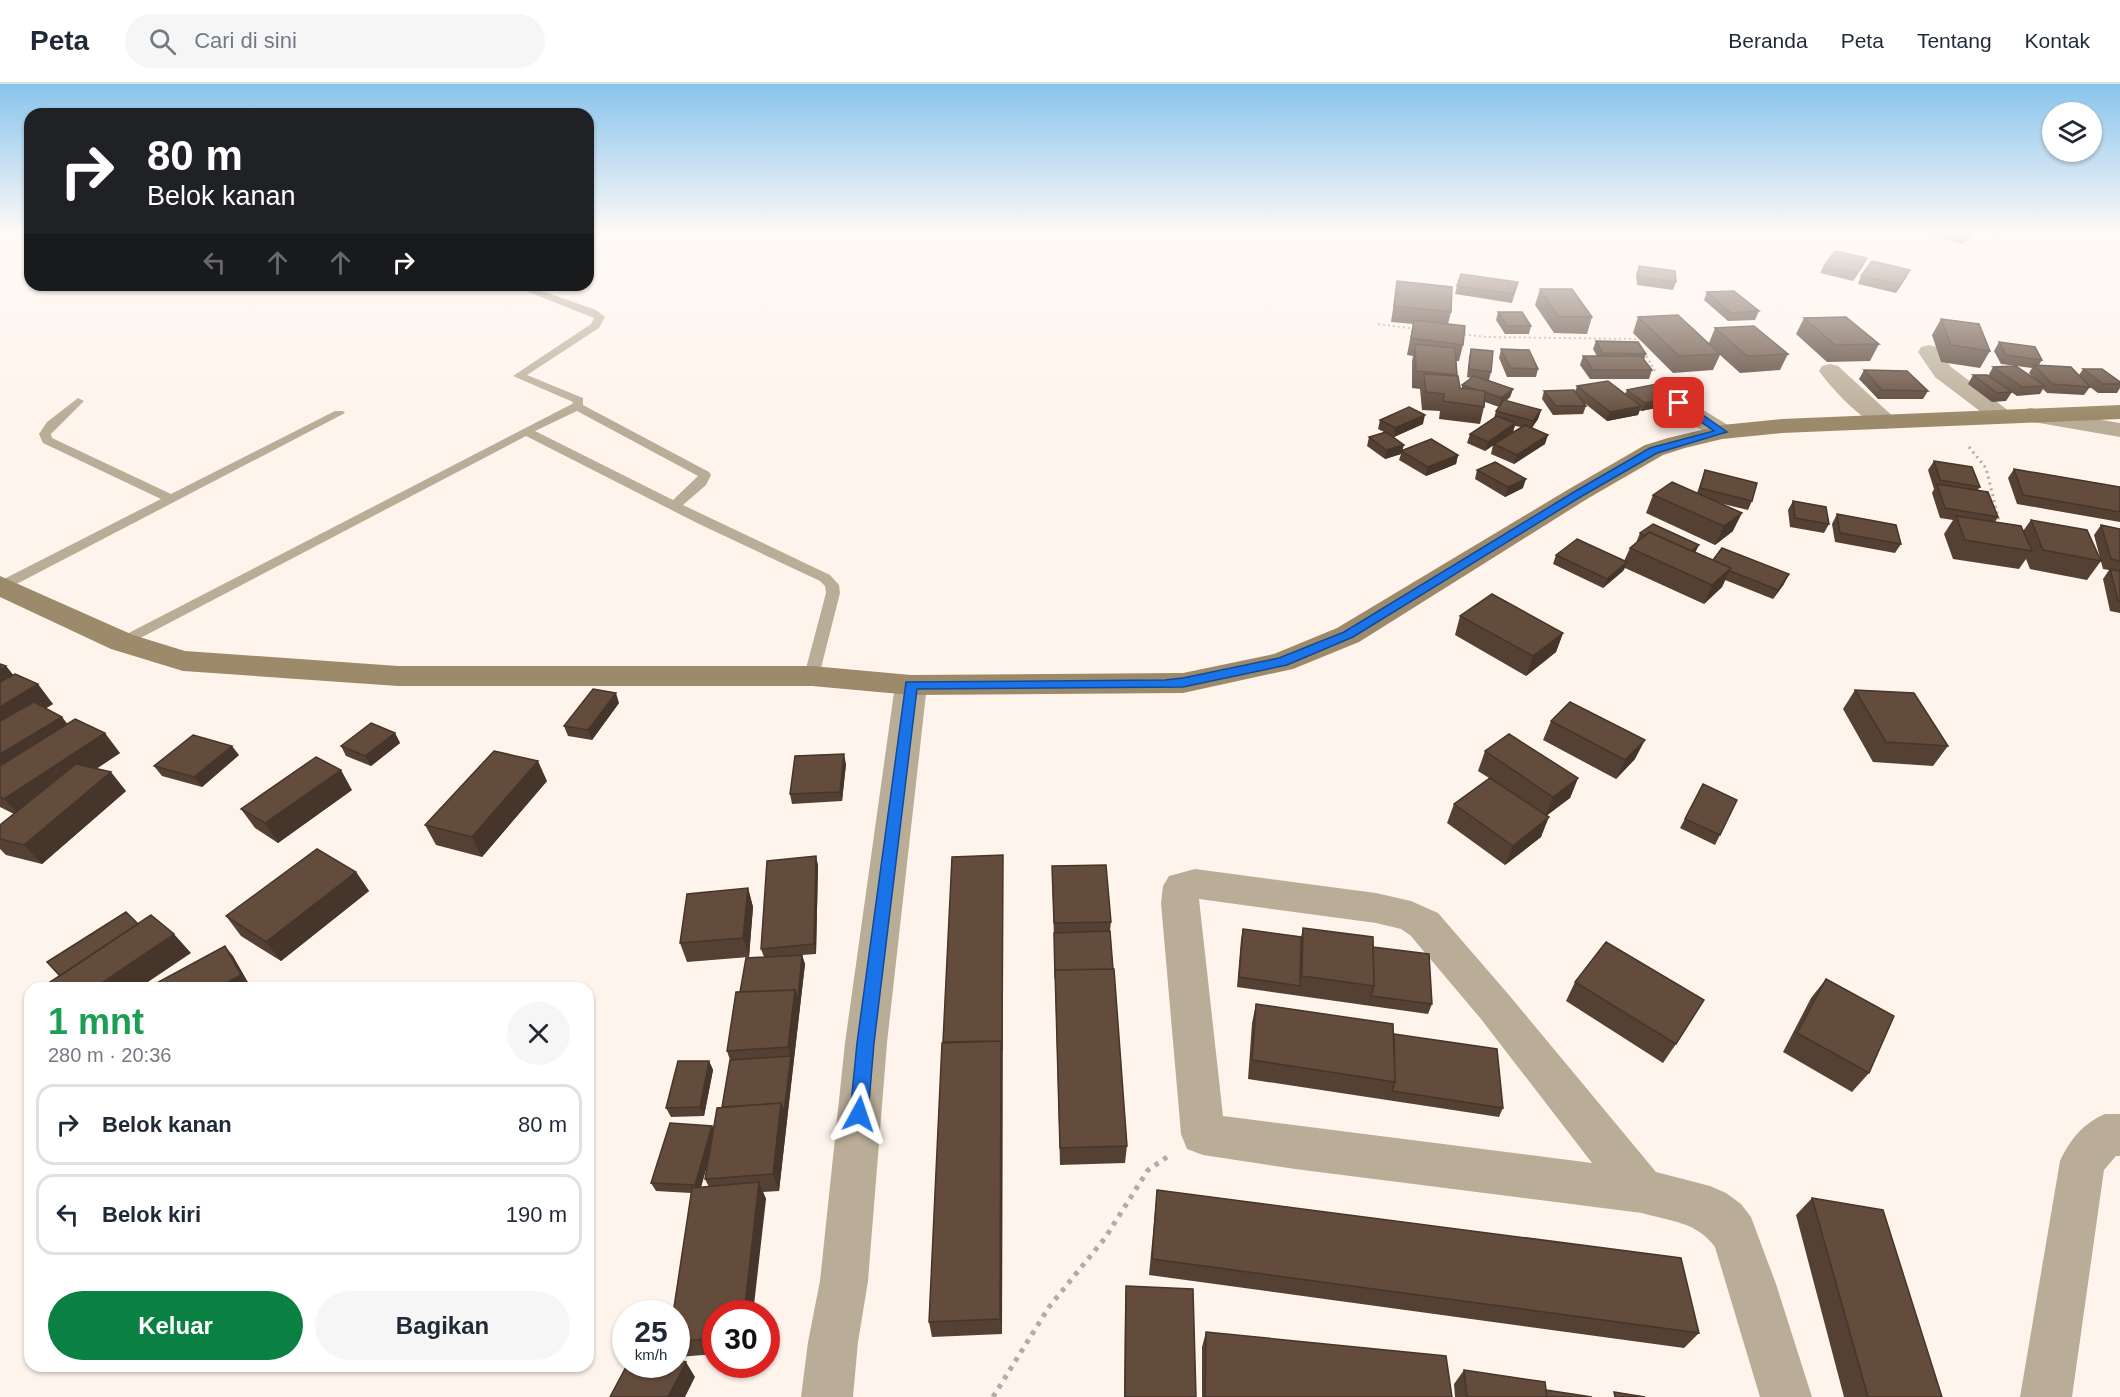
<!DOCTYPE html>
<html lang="id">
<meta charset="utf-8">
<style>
:root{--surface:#fff;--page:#f6f6f7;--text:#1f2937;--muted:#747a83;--line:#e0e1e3;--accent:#0b8043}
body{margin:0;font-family:Helvetica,sans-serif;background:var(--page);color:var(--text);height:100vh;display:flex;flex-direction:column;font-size:22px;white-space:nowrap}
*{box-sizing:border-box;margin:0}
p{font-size:20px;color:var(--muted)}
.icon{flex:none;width:33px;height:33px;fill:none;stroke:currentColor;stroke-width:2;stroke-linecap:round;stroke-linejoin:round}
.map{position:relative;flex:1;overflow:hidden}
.details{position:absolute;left:24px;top:898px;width:570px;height:390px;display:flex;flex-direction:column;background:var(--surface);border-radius:18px;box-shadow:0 2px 4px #0004}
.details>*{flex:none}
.guide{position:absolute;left:24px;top:24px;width:570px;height:183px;border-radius:18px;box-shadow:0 2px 4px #0004;background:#202124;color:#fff;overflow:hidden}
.controls{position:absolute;left:2042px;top:18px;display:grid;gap:12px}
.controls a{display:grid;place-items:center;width:60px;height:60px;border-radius:50%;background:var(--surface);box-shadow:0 2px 4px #0004;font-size:30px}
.speed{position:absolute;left:612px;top:1216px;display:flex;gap:12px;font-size:30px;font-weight:700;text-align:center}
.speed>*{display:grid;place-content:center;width:78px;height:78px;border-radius:50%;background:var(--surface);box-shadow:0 2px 4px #0004;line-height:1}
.speed small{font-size:15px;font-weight:400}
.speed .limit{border:9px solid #d22;background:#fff;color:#111}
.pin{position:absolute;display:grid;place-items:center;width:51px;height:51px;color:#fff;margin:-26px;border-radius:12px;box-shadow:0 3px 9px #0006}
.me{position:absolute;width:66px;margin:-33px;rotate:5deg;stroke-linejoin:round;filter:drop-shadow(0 0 4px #0008)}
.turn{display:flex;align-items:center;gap:21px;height:126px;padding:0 24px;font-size:27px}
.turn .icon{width:78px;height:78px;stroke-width:2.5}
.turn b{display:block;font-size:42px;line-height:51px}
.lanes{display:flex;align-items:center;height:57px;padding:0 24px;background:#0003;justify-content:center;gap:30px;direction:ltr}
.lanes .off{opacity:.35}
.round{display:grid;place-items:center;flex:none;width:63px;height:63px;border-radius:32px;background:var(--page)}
.head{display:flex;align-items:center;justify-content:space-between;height:102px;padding:0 24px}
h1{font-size:36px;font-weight:700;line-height:45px;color:#1e9e55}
.cta{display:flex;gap:12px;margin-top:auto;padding:12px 24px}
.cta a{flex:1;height:69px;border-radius:36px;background:var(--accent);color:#fff;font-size:24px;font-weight:700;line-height:69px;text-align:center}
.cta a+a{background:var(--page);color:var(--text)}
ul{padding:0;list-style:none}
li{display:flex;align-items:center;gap:18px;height:81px;margin:0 12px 9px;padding:0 12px;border:3px solid var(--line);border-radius:18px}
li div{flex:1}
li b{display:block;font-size:22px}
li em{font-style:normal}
header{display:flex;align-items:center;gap:36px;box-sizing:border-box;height:84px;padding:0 30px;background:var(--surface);border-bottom:2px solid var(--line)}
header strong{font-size:28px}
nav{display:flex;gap:33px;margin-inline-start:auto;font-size:21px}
.search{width:420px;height:54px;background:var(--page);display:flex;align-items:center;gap:15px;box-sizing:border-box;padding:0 21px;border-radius:33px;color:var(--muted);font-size:22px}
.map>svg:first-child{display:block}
</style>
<header>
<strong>Peta</strong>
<div class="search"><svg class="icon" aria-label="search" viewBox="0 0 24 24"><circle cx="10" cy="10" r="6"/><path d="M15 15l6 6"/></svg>Cari di sini</div>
<nav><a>Beranda</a><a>Peta</a><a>Tentang</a><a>Kontak</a></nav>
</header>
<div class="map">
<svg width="2120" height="1313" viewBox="0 0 2120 1313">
<rect width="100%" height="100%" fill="#fff4ec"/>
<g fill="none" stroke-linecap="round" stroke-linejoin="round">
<path stroke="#b5aba3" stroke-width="2" stroke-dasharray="2 3" stroke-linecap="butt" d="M1378 240 1416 245
M1459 250 1487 253 1636 255 1640 261
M1644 268 1655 287"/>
<path stroke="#b5aba3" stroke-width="3" stroke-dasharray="2 4" stroke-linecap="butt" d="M1969 363 1986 384 2000 441"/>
<path stroke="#b5aba3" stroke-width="5" stroke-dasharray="4.5 6" stroke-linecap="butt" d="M993 1313 1049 1223 1105 1154 1148 1086 1167 1073"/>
<path fill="#baad98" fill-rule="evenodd" d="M511 201H525L596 226 605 233 599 244 527 291 583 314V321L709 388 711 391 706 401 683 421 830 491 839 501 840 509 818 596H806L804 592 826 509 825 502 820 497 699 440 526 352 127 561H117L114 558 117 555 572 320 573 318 513 292 591 240 594 234ZM577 327 698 392 673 416 535 347Z
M78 314 84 317 51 350 52 354 171 410 335 327H343L345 329 7 505 0 506V497L161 415 43 359 39 350 47 338Z"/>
<path fill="#baad98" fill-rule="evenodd" d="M1929 261 1937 263 1951 283 2009 327 2013 332 2009 337 2001 339 1993 337 1935 293 1918 268 1921 263Z
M1830 280 1838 282 1899 338 1895 343C1890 344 1887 345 1882 344 1863 338 1830 303 1819 287L1822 282Z
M1670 304 1678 306 1697 322 1731 343 1734 348 1731 353C1711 358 1670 328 1659 311L1662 306Z
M2030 324 2120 339V353L2022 336 2018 331 2022 326Z
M911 591 922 594 927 601 887 959 868 1197 858 1258 853 1313H801L808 1258 820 1197 845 959 895 601 900 594Z
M1195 785 1376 809 1411 817 1438 829 1509 911 1656 1088 1710 1102 1726 1109 1741 1120 1751 1133 1776 1200 1812 1313H1760L1715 1163C1697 1138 1670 1137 1642 1129L1295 1085 1203 1071 1187 1065 1181 1050 1161 819 1163 802 1169 792ZM1199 815 1376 839 1401 845 1410 851 1481 935 1592 1079 1223 1032Z
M2105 1030H2120V1072H2116L2104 1086 2072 1313H2020L2060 1077C2070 1056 2083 1039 2105 1030Z"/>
<path fill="#9c8a6a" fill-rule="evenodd" d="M2120 321V335L1782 349 1722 355 1685 364 1663 371 1587 415 1359 558 1293 585 1183 609 911 611 812 602H398L183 587 111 565 0 513V492L133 551 185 567 398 582H812L911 591 1183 589 1274 570 1337 544 1569 405 1645 361 1668 354 1722 341 1782 335Z"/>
</g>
<path fill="#554134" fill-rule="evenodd" d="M1923 150H1973L1971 154 1962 160Z
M1982 150H2005L1999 154Z
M1867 174 1863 182 1853 197 1820 189 1824 182Z
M1639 182 1676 198 1673 206 1637 201 1636 190Z
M1910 186 1896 209 1858 200 1861 192Z
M1397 197 1451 228 1448 240 1463 261 1459 277H1456L1457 292 1460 304H1462V301L1471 294 1467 293 1469 273 1471 265 1491 288 1489 296 1513 305 1510 313 1506 317 1541 326 1538 335 1532 344 1545 360 1514 380 1491 370 1493 361 1485 367 1467 359 1470 350 1494 334 1496 327 1499 323 1485 318 1484 323 1480 340 1439 335 1440 327 1422 326 1420 305 1412 304V277L1413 272 1407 271 1413 240 1391 238ZM1515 342 1521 343 1513 348Z
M1518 198 1512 219 1455 210 1457 202Z
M1540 205 1592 233 1587 250 1554 249 1535 221Z
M1707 208 1759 227 1755 236 1728 237 1704 216Z
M1498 228 1531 242 1529 250H1505L1496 236Z
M1638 233 1709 259 1715 244 1788 270 1780 286 1740 289 1720 271 1713 286 1673 289 1633 249Z
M1804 234 1879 260 1870 277 1827 278 1796 250Z
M1941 235 1990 267 1980 284 1941 278 1932 251Z
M1596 257 1646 270 1644 276 1652 286 1649 295H1590L1580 281 1583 272H1597L1593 265Z
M1999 258 2042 276 2039 281 2079 291 2083 285 2120 298V304L2117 309H2098L2090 303 2084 311 2047 309 2043 305 2040 310 2017 312 2007 305 2012 308 2006 317 1992 318 1968 300 1973 291 1988 292 1993 283 2033 294 2029 289 2032 284 2001 280 1994 267Z
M1501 265 1538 285 1536 293H1507L1499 274Z
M1864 286 1928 307 1923 315H1878L1859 295Z
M1577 302 1625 310 1627 306 1676 320 1641 327 1640 326 1638 331 1607 337 1583 318 1586 322 1583 330 1553 331 1542 315 1544 307 1575 308Z
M1380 336 1423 340 1394 353 1403 366 1458 371 1456 380 1426 392 1399 376 1401 370 1385 375 1367 362 1369 353 1384 348 1378 345Z
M1934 377 1980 403 1977 407 1998 433 1995 438 2023 447 2031 436 2101 477 2087 496 2030 485 2026 475 2019 485 1953 475 1944 450 1953 436 1940 434 1932 409 1934 405 1928 386Z
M2014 385 2120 403V438L2017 420 2008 394Z
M1477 386 1523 404 1505 413 1475 395Z
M1705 386 1752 417 1748 426 1719 419 1733 447 1715 461 1646 429 1653 411 1697 409Z
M1793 417 1829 440 1824 449 1790 443 1788 426Z
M1837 430 1901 460 1895 469 1835 458 1832 440Z
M2101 441 2120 445V529L2110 527 2103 495 2109 486 2103 485 2094 451Z
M1640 449 1695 468 1713 476 1784 500 1773 515 1725 496 1722 503 1704 520 1625 484 1623 487 1603 504 1553 480 1556 471 1624 477 1630 464 1636 459Z
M1460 532 1563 549 1556 568 1526 592 1455 551Z
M0 580 6 582 13 591 53 620 46 624 68 640 120 669 96 685 126 707 42 780 6 771 0 765V741L14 730 0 723Z
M1855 606 1948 662 1933 682 1873 678 1843 625Z
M619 619 592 656 568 652 564 642Z
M1551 637 1635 675 1616 695 1543 656Z
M395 649 400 659 371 682 346 672 341 662Z
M1485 667 1578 694 1570 714 1546 731 1541 753 1505 781 1447 739 1454 720 1489 694 1478 687Z
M239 671 202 703 162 692 154 682Z
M846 680 842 717 792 720 790 710Z
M547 697 482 773 436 761 425 741Z
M1703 700 1720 751 1715 761 1680 744Z
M352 706 278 759 255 744 241 725Z
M1003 771 1002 1250 932 1253 929 1238Z
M816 772 818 782 816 870 802 871 805 880 779 1107 763 1108 766 1115 716 1230V1270L678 1273 676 1270V1230L691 1109 656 1107 651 1099 712 1042 714 1045 722 1023 730 976 727 967 740 908 764 873 761 865ZM708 1077 705 1095 709 1103H701Z
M1052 782 1111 838 1110 847 1113 885 1127 1062 1125 1079 1060 1081Z
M356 788 369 807 281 877 241 852 226 832Z
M748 804 753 823 749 873 687 878 680 859Z
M1303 844 1373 863 1432 920 1428 930 1237 903 1241 855 1243 845 1301 853Z
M1826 895 1869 989 1852 1008 1783 968 1811 914Z
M1575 898 1676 960 1663 979 1566 917Z
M1256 920 1394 950 1503 1024 1499 1033 1248 995 1252 939Z
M709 977 713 986 704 1032 671 1033 666 1024Z
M1157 1106 1699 1249 1684 1264 1149 1191Z
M1812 1114 1942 1313H1844L1796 1131Z
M1126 1202 1196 1313H1124L1125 1218Z
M1206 1248 1452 1313H1202V1263Z
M1464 1286 1546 1306 1592 1313H1455L1454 1300Z"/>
<path fill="#45352a" d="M1970 150H1973L1971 154 1962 160 1966 153Z
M1867 174 1863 182 1853 197 1857 189Z
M1910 186 1906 194 1896 209 1900 201Z
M1513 305 1510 313 1499 323 1501 314Z
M1680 312 1676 320 1641 327 1645 319Z
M1641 322 1638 331 1607 337 1610 328Z
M1541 326 1538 335 1530 346 1533 337Z
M1425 331 1423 340 1394 353 1395 344Z
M1515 339 1513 348 1485 367 1488 358Z
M1548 351 1545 360 1514 380 1517 371Z
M1404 361 1401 370 1385 375 1386 366Z
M1458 371 1456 380 1426 392 1428 383Z
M1526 395 1523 404 1505 413 1508 403Z
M1742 429 1733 447 1715 461 1724 442Z
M1699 461 1694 471H1685Z
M1627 478 1623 487 1603 504 1607 495Z
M1731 484 1722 503 1704 520 1712 501Z
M1789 490 1784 500 1773 515 1778 506Z
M1563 549 1556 568 1526 592 1533 572Z
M6 582 21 601 0 615V586Z
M38 600 53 620 0 652V623Z
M616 609 619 619 592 656 588 646Z
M62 633 77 652 0 699V670Z
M105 649 120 669 22 734 4 715Z
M395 649 400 659 371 682 365 672Z
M1645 656 1635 675 1616 695 1625 676Z
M232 662 239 671 202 703 194 693Z
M844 670 846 680 842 717 840 708Z
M538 677 547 697 482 773 472 753Z
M341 686 352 706 278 759 265 739Z
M111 688 126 707 42 780 24 761Z
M1578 694 1570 714 1545 733 1553 713Z
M1549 733 1541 753 1505 781 1513 762Z
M1003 771V781L1002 1250 1000 1235Z
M816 772 818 782 816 870 814 860Z
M356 788 369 807 281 877 266 858Z
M748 804 753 823 749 873 743 854Z
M174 850 191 869 139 904H94Z
M225 862 233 872 249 900 242 904H217Z
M802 871 805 880 793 982 788 963 795 906Z
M791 972 793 982 779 1107 773 1090 781 1019Z
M709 977 713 986 704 1032 700 1023Z
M712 1042 716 1051 699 1110 695 1101Z
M759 1098 766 1115 753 1230H744Z
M686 1278 695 1293 685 1313H668Z"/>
<path fill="#634c3c" stroke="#45352a" stroke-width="1.5" d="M1955 150H1970L1966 153Z
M1835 167 1867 174 1857 189 1824 182Z
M1872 177 1910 186 1900 201 1861 192Z
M1639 182 1675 187 1676 198 1639 193Z
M1461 190 1518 198 1514 210 1457 202Z
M1397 197 1452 203 1451 228 1394 222Z
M1540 205H1572L1592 233H1559Z
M1734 207 1759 227 1731 229 1707 208Z
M1498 228H1522L1531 242H1507Z
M1678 231 1720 270 1679 272 1638 233Z
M1846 233 1879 260 1835 261 1804 234Z
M1941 235 1979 240 1990 267 1951 261Z
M1414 236 1465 242 1463 261 1411 254Z
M1754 242 1788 270 1747 272 1715 244Z
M1596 257 1638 258 1646 270 1603 269Z
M1999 258 2035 263 2042 276 2006 271Z
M1415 260 1455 264 1457 291 1416 287Z
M1471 265 1493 267 1491 288 1469 285Z
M1501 265 1529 266 1538 285 1510 284Z
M1583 272H1641L1652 286H1593Z
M2034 281 2071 283 2090 303 2052 300Z
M2016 282 2045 302 2022 303 1993 283Z
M2083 285H2102L2120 298V300H2103Z
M1864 286 1907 287 1928 307 1882 306Z
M1424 290 1458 292 1460 304 1485 307 1484 323 1443 317 1444 310 1426 308Z
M1973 291H1987L2012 308 1997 309Z
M1474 292 1513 305 1501 314 1485 308V307L1477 306 1462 301Z
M1608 297 1641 322 1610 328 1577 302Z
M1662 299 1680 312 1645 319 1627 306Z
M1574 306 1586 322H1556L1544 307Z
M1504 316 1541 326 1533 337 1496 327Z
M1409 323 1425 331 1395 344 1380 336Z
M1497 332 1515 339 1488 358 1470 350Z
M1525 341 1548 351 1517 371 1494 360Z
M1386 348 1404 361 1386 366 1369 353Z
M1431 355 1458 371 1428 383 1401 367Z
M1934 377 1972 383 1980 403 1940 396Z
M1495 378 1526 395 1508 403 1477 386Z
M2014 385 2120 403V428L2023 411Z
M1705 386 1757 399 1752 417 1700 404Z
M1672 398 1742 429 1724 442 1653 411Z
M1937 400 1988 408 1998 433 1945 424Z
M1793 417 1826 423 1829 440 1795 434Z
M1837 430 1896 441 1901 460 1840 449Z
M1956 432 2021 442 2032 467 1965 456Z
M2031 436 2087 446 2101 477 2043 466Z
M1653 440 1699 461 1691 467 1649 448 1645 452 1640 449Z
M2101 441 2120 445V477L2111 475Z
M1649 448 1731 484 1712 501 1630 464Z
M1577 455 1627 478 1607 495 1556 471Z
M1722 464 1789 490 1778 506 1730 487 1731 484 1713 476Z
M2110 485 2120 487V518L2118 517Z
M1492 510 1563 549 1533 572 1460 532Z
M0 580 6 582 0 586Z
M15 590 38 600 0 623V598Z
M593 605 616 609 588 646 564 642Z
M1855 606 1914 609 1948 662 1886 658Z
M34 618 62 633 0 670V637Z
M1570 618 1645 656 1625 676 1551 637Z
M75 635 105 649 4 715 0 713V682Z
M371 639 395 649 365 672 341 662Z
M1509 650 1578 694 1553 713 1485 667Z
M193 651 232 662 194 693 154 682Z
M494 667 538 677 472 753 425 741Z
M844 670 840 708 790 710 795 672Z
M316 673 341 686 265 739 241 725Z
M76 680 111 688 24 761 0 755V741Z
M1490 694 1549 733 1513 762 1454 720Z
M1703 700 1737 716 1720 751 1685 735Z
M317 765 356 788 266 858 226 832Z
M1003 771 1002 966 1001 957 943 958 952 773Z
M816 772 814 860 761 865 767 777Z
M1106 781 1111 838 1054 839 1052 782Z
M748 804 743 854 680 859 687 810Z
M126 828 138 840 60 892 47 878Z
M151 831 174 850 94 904H41Z
M1303 844 1373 853 1374 902 1302 892Z
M1243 845 1301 853 1300 902 1239 893Z
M1110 847 1113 885 1055 886V895L1054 849Z
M1606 858 1704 916 1676 960 1575 898Z
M225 862 241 891 217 904H152L151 902Z
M1373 863 1429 870 1432 920 1371 912 1374 902Z
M802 871 798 915 795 906 740 908 746 874Z
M1114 885 1127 1062 1060 1064 1055 886Z
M1826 895 1894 932 1869 989 1797 949Z
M795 906 788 963 727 967 736 908Z
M1256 920 1393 940 1395 998 1252 976Z
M1394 950 1497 965 1503 1024 1392 1007 1395 998Z
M1001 957 1000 1235 929 1238 942 959Z
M791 972 784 1028 781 1019 722 1023 730 976Z
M678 977H709L700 1023 666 1024Z
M781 1019 773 1090 705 1095 717 1024Z
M670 1039 712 1042 695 1101 651 1099Z
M759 1098 744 1230H716V1254L676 1258V1230H673L692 1104Z
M1157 1106 1681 1174 1699 1249 1152 1175Z
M1812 1114 1883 1126 1942 1313H1868Z
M1126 1202 1193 1205 1196 1313H1125Z
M1206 1248 1446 1272 1452 1313H1205Z
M676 1275 686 1278 668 1313H610L627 1281H676Z
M1464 1286 1545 1298 1547 1313H1467Z
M1546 1306 1592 1313H1547Z
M1614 1308 1645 1313H1615Z"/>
<linearGradient id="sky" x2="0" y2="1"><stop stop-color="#89c4ec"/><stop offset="0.45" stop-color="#fffaf6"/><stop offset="1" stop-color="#fffaf6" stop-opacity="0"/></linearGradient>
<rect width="2120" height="334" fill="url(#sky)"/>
<path fill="#1a73e8" stroke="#114b97" stroke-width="1.5" d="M1676 317H1683L1727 348 1657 369 1582 412 1353 553 1287 581 1183 603 917 605 874 959 868 1030 865 1036 859 1039 853 1036 850 1030 857 959 906 598 1165 596 1183 594 1279 574 1344 548 1574 408 1650 364 1714 347 1676 321Z"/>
</svg>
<div class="controls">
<a><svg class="icon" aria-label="layers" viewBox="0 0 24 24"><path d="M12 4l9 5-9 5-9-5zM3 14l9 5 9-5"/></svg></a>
</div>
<div class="speed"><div>25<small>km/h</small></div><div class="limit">30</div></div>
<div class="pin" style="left:1679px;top:319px;background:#d93025"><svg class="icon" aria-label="arrive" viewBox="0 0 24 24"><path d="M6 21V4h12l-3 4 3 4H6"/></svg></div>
<svg class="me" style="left:859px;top:1030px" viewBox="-20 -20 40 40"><path d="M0-17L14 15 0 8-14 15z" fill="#1a73e8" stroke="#fff" stroke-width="4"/></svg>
<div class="guide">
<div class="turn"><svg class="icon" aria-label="right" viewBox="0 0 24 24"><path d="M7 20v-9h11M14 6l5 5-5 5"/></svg><div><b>80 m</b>Belok kanan</div></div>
<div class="lanes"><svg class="icon off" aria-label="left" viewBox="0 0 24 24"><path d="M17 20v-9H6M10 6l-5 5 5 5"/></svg><svg class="icon off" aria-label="ahead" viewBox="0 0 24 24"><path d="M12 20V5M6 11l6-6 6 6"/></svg><svg class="icon off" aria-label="ahead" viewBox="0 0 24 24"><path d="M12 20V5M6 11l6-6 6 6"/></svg><svg class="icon" aria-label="right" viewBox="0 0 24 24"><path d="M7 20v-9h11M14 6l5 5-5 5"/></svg></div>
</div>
<section class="details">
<div class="head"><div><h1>1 mnt</h1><p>280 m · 20:36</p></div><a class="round"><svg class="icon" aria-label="close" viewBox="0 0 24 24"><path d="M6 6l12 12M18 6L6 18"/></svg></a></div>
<ul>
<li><svg class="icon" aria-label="right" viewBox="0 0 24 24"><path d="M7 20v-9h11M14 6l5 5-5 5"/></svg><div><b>Belok kanan</b></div><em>80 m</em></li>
<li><svg class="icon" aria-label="left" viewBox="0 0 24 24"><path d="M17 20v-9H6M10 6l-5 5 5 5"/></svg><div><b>Belok kiri</b></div><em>190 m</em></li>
</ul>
<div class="cta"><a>Keluar</a><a>Bagikan</a></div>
</section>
</div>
